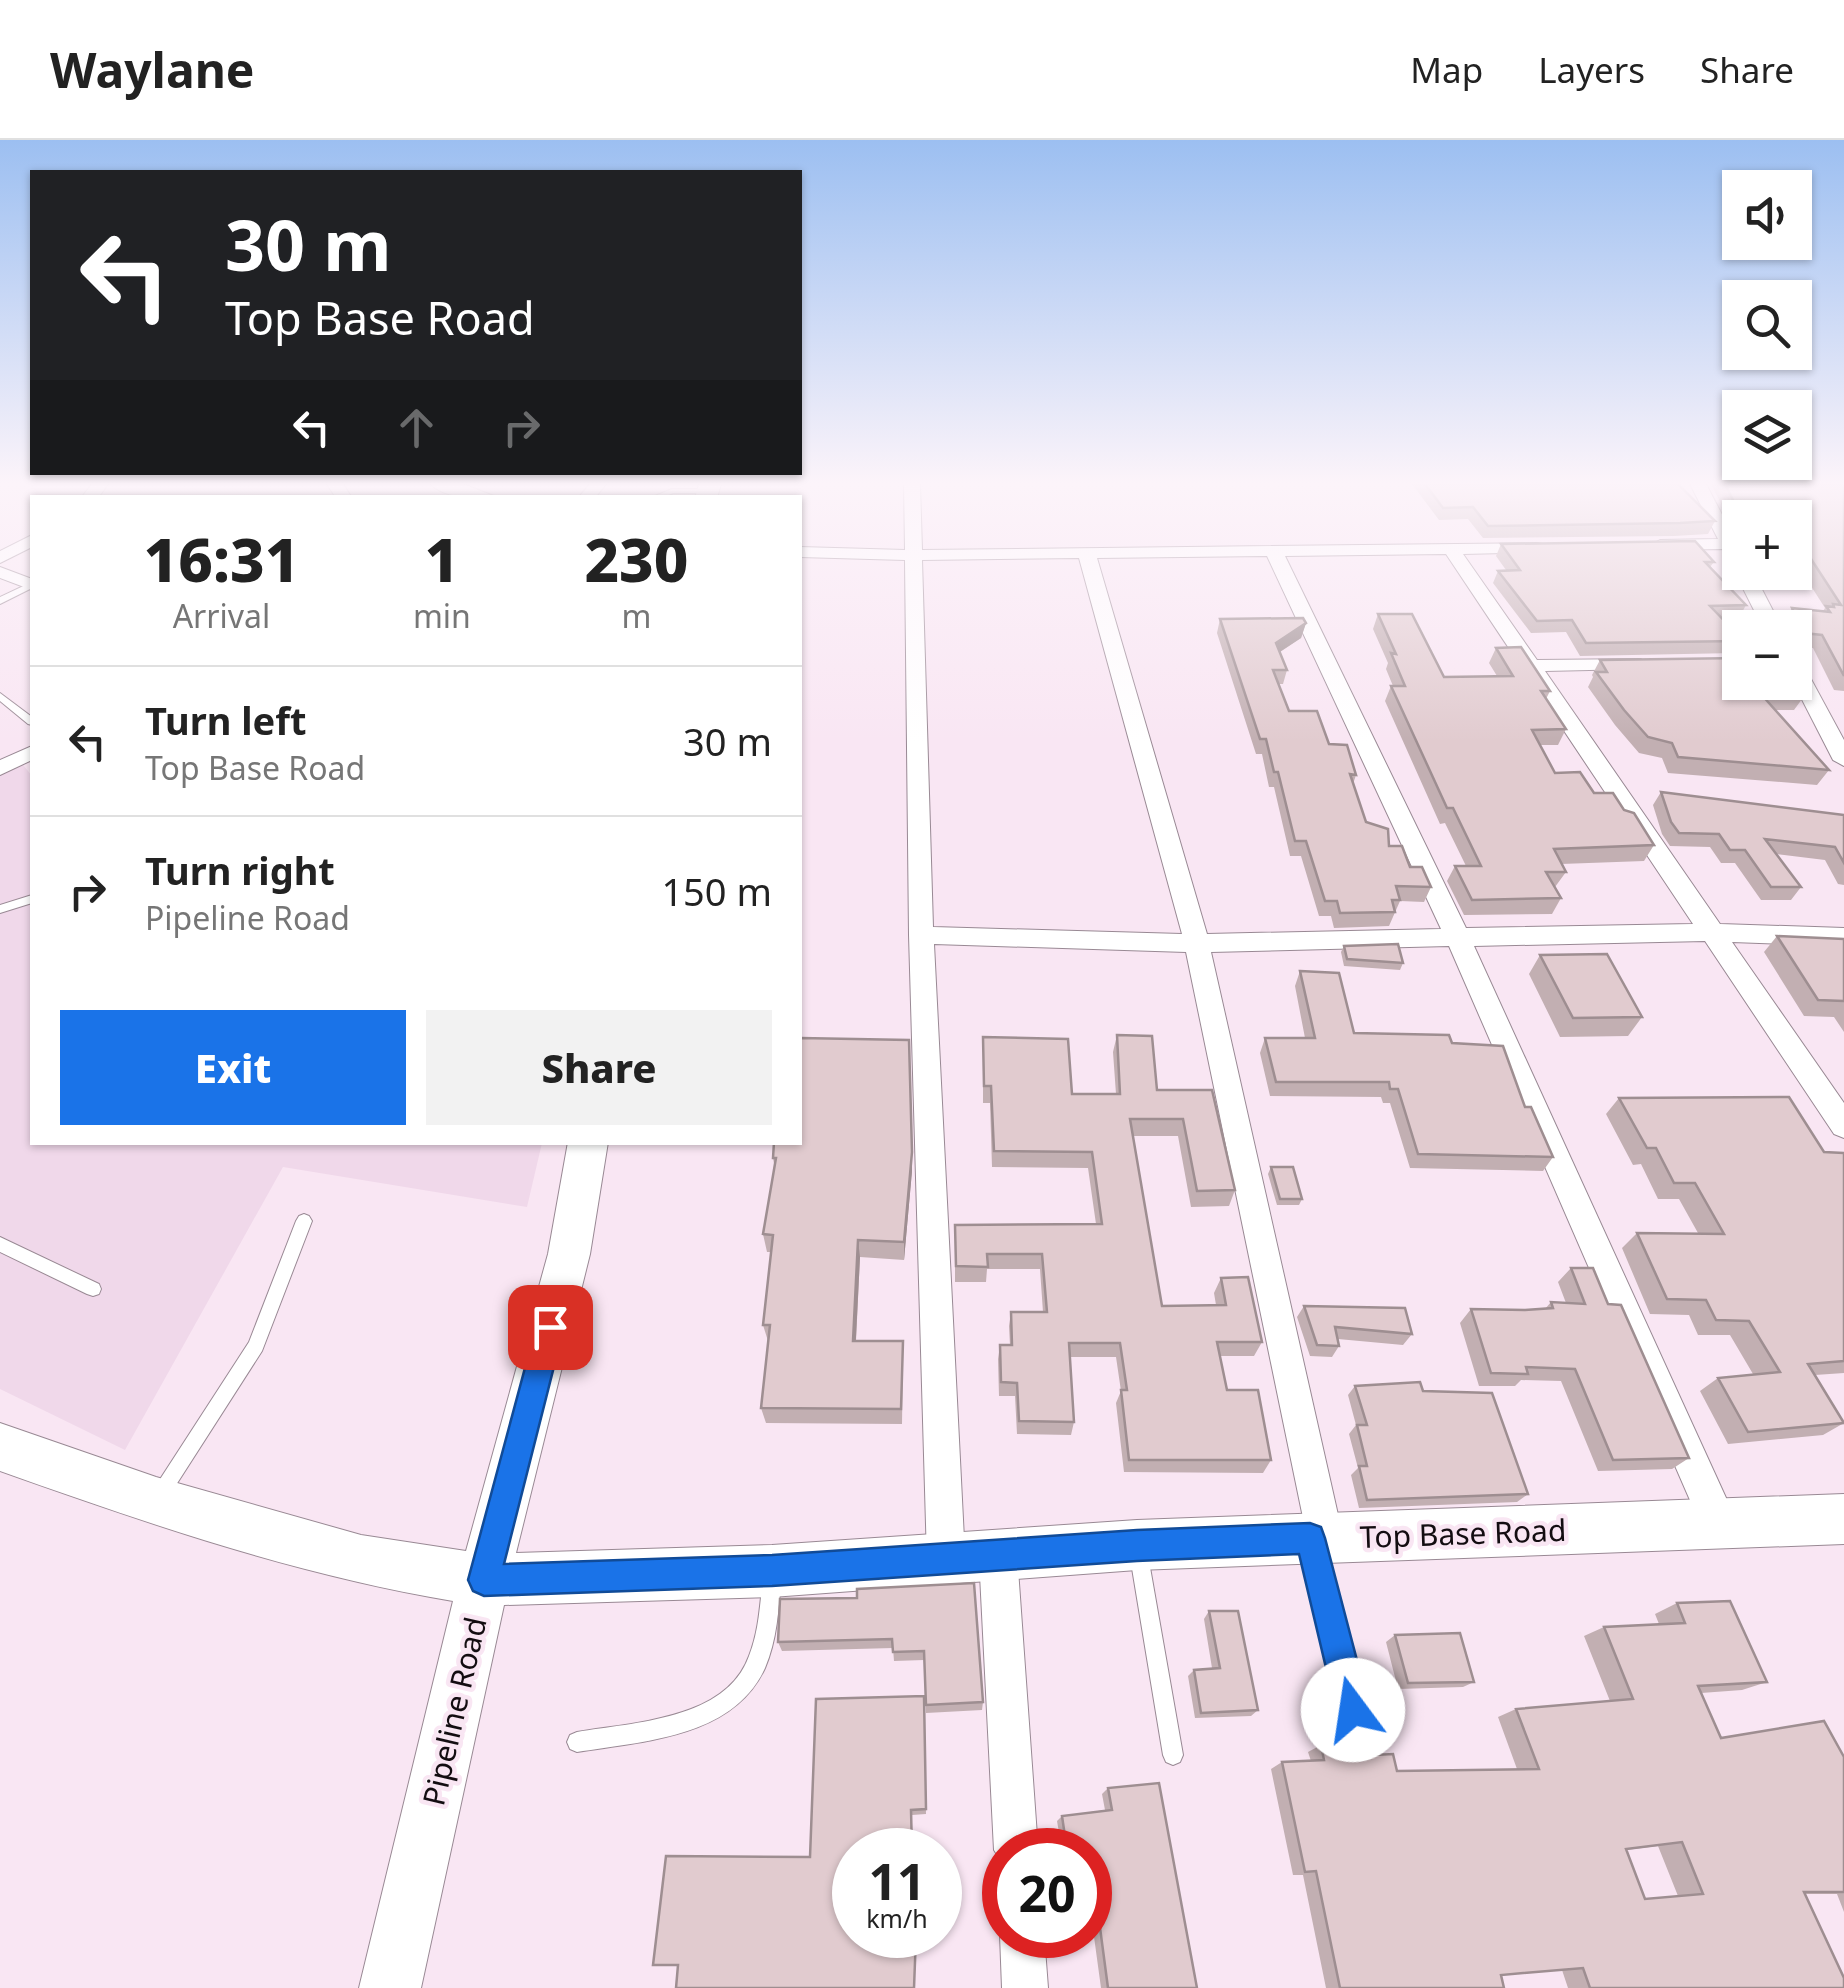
<!DOCTYPE html>
<meta charset="utf-8">
<style>
:root{--surface:#fff;--page:#f2f2f2;--text:#222;--muted:#767676;--line:#e0e0e0;--accent:#1a73e8}
body{margin:0;font-family:"Noto Sans",sans-serif;background:var(--page);color:var(--text);height:100vh;display:flex;flex-direction:column;font-size:38px;white-space:nowrap}
*{box-sizing:border-box;margin:0}
p{font-size:32px;color:var(--muted)}
.icon{flex:none;width:55px;height:55px;fill:none;stroke:currentColor;stroke-width:2;stroke-linecap:round;stroke-linejoin:round}
.map{position:relative;flex:1;overflow:hidden}
.details{position:absolute;left:30px;top:355px;width:772px;height:650px;display:flex;flex-direction:column;background:var(--surface);border-radius:0px;box-shadow:0 2px 8px #0004}
.details>*{flex:none}
.hud{position:absolute;left:30px;top:30px;width:772px;height:305px;border-radius:0px;box-shadow:0 2px 8px #0004;background:#202124;color:#fff;overflow:hidden}
.tools{position:absolute;left:1722px;top:30px;display:grid;gap:20px}
.tools a{display:grid;place-items:center;width:90px;height:90px;border-radius:0px;background:var(--surface);box-shadow:0 2px 8px #0004;font-size:50px}
.speed{position:absolute;left:832px;top:1688px;display:flex;gap:20px;font-size:50px;font-weight:700;text-align:center}
.speed>*{display:grid;place-content:center;width:130px;height:130px;border-radius:50%;background:var(--surface);box-shadow:0 2px 8px #0004;line-height:1}
.speed small{font-size:25px;font-weight:400}
.speed .limit{border:15px solid #d22;background:#fff;color:#111}
.pin{position:absolute;display:grid;place-items:center;width:85px;height:85px;color:#fff;margin:-42px;border-radius:20px;box-shadow:0 5px 15px #0006}
.me{position:absolute;width:110px;margin:-55px;rotate:346deg;stroke-linejoin:round;filter:drop-shadow(0 0 8px #0008)}
.turn{display:flex;align-items:center;gap:35px;height:210px;padding:0 30px;font-size:45px}
.turn .icon{width:130px;height:130px;stroke-width:2.5}
.turn b{display:block;font-size:70px;line-height:85px}
.lanes{display:flex;align-items:center;height:95px;padding:0 30px;background:#0003;justify-content:center;gap:50px;direction:ltr}
.lanes .off{opacity:.35}
.eta{display:flex;justify-content:space-evenly;align-items:center;height:170px;text-align:center}
.eta b{font-size:60px;font-weight:800;line-height:70px}
.button{display:flex;gap:20px;margin-top:auto;padding:20px 30px}
.button a{flex:1;height:115px;border-radius:0px;background:var(--accent);color:#fff;font-size:40px;font-weight:800;line-height:115px;text-align:center}
.button a+a{background:var(--page);color:var(--text)}
ul{padding:0;list-style:none}
li{display:flex;align-items:center;gap:30px;height:150px;padding:0 30px;border-top:2px solid var(--line)}
li div{flex:1}
li b{display:block;font-size:38px}
li em{font-style:normal}
header{display:flex;align-items:center;gap:60px;box-sizing:border-box;height:140px;padding:0 50px;background:var(--surface);border-bottom:2px solid var(--line)}
header strong{font-size:48px}
nav{display:flex;gap:55px;margin-inline-start:auto;font-size:35px}
.map>svg:first-child{display:block}
</style>
<header>
<strong>Waylane</strong>
<nav><a>Map</a><a>Layers</a><a>Share</a></nav>
</header>
<div class="map">
<svg width="1844" height="1848" viewBox="0 0 1844 1848">
<rect width="100%" height="100%" fill="#f9e6f3"/>
<path fill="#f0d8ea" d="M20 621 32 636V1002L542 1003 527 1067 283 1027 125 1310 0 1249V630Z"/>
<g fill="none" stroke-linecap="round" stroke-linejoin="round">
<g stroke="#998994" stroke-width="2">
<path id="lane" d="M672 349H708L712 351 708 353H673L663 358H650Z
M32 442V448L0 464V457Z
M0 553 32 577V585L28 584 0 561Z
M32 755V763L0 773V765Z
M304 1074 309 1076 312 1081 262 1211 167 1359 161 1362 155 1359 152 1353 155 1347 249 1202 296 1081 299 1076Z
M0 1097 99 1144 101 1149 99 1154 93 1156 87 1154 0 1112Z
M1313 1399 1320 1401 1322 1408 1372 1604 1369 1611 1362 1614 1355 1611 1352 1604 1304 1408 1306 1401Z
M1139 1407 1146 1409 1148 1416 1183 1615 1180 1622 1173 1625 1166 1622 1163 1615 1130 1416 1132 1409Z
M772 1429 779 1431 781 1438C779 1468 777 1500 765 1528 733 1598 643 1601 577 1612L570 1609 567 1602 570 1595 577 1592C634 1582 726 1580 749 1516 759 1491 760 1464 763 1438L765 1431Z"/>
</g>
<g stroke="#998994" stroke-width="2">
<path id="street" d="M92 344H108L98 358H81Z
M327 344H343L352 358H336Z
M590 344H606L595 358H578Z
M904 344H920L922 410 1537 403 1543 404V412L1463 414 1537 520 1641 519V527L1634 529 1545 531 1720 784 1844 788V806L1732 802 1844 963V998L1834 994 1705 801 1474 806 1732 1371 1737 1384 1732 1397 1719 1402 1706 1397 1449 806 1211 812 1343 1397 1338 1410 1325 1415 1312 1410 1307 1397 1186 812 934 804 965 1419 959 1432 946 1438 933 1432 927 1419 909 795 905 420 800 417V407L905 410ZM1446 414 1693 784 1466 788 1285 416ZM1267 416 1441 789 1207 794 1097 418ZM1079 418 1182 794 933 787 922 420Z
M1690 344H1706L1740 409V432H1753L1782 488H1763L1723 409 1660 410 1651 405 1660 400 1718 399Z
M32 395V407L0 423V411Z
M0 427 32 439V450L0 438Z
M1795 522 1805 528 1844 600V626L1833 620 1793 542Z
M32 606V620L0 635V620Z
M998 1396 1011 1402 1017 1415 1038 1710H1005V1727L994 1710 979 1415 985 1402Z
M1005 1782V1795H1044L1048 1848H1002L1000 1795Z"/>
</g>
<g stroke="#998994" stroke-width="2">
<path id="secondary" d="M430 344H463L499 358C475 358 448 360 430 344Z
M699 344H721L717 358H695Z
M568 1002H608L590 1114 516 1413 772 1405 1137 1380 1844 1354V1404L1137 1430 772 1457 504 1465 421 1848H359L453 1461C297 1435 149 1384 0 1331V1283L156 1337 361 1395 466 1411 548 1114Z"/>
</g>
<use href="#lane" fill="#fff" fill-rule="evenodd"/>
<use href="#street" fill="#fff" fill-rule="evenodd"/>
<use href="#secondary" fill="#fff" fill-rule="evenodd"/>
</g>
<path fill="#c2afb2" fill-rule="evenodd" d="M1412 344H1678L1715 381 1708 394 1674 396 1483 398 1468 379 1439 380Z
M1711 344H1844V551L1834 550 1813 508 1795 507V488H1786L1783 482 1792 468 1823 471 1825 468 1795 421V378H1740V401Z
M1501 404 1714 422 1710 427 1746 465 1739 478H1722L1740 497V507L1736 513 1580 516 1566 492 1531 493 1493 443 1498 431 1506 430 1496 416Z
M1378 474 1444 537 1497 536 1489 523 1496 508 1550 551 1546 559 1566 589 1558 605H1540L1555 633 1594 653 1624 670 1654 705 1644 721 1561 724 1566 732 1555 747 1561 758 1552 774 1464 775 1447 741 1455 726H1466L1445 683 1440 684 1385 561 1391 546H1393L1386 529 1388 523 1373 489Z
M1220 479 1306 483 1301 498 1280 512 1287 530 1283 544H1279L1289 571 1329 604 1356 635 1353 644 1366 682 1389 706 1431 747 1424 762 1400 761 1389 786 1334 788 1331 776H1319L1301 716H1290L1274 647H1269L1262 614H1256L1217 493Z
M1600 520 1805 555 1794 570H1775L1829 630 1817 645 1668 633 1662 618 1639 613 1615 585 1588 547 1593 537 1592 535Z
M1661 652 1844 675V745L1838 744 1825 720 1776 714 1801 747 1791 760H1761L1735 723H1721L1710 707 1670 706 1662 694 1653 665Z
M1777 796 1844 799V892L1834 877 1804 876 1764 812Z
M1344 806 1403 823 1400 830 1344 826 1341 812Z
M1540 815 1642 877 1628 896 1560 897 1529 834Z
M1300 831 1354 893 1452 903 1525 967 1553 1017 1543 1031 1410 1028 1390 963H1383L1381 957 1270 956 1260 913 1265 898H1305L1295 846Z
M1117 895 1157 950H1212L1235 1050 1229 1066 1191 1067 1178 996H1133L1162 1166 1216 1165 1214 1153 1221 1138 1262 1202 1254 1216H1220L1227 1250 1271 1320 1263 1333 1124 1332 1116 1263 1121 1251 1116 1217H1070L1074 1282 1071 1295 1017 1294 1015 1256H999L998 1219 1000 1205H1010L1009 1186 1011 1172H1043L1040 1129H987L986 1142H955V1085L1096 1084 1088 1028 992 1027 990 963H983V897L1072 954H1116L1113 912Z
M1619 958 1824 1012 1844 1013V1233L1815 1235 1844 1283 1823 1295 1728 1304 1700 1251 1718 1238 1753 1234 1730 1195H1698L1689 1175 1650 1174 1622 1108 1637 1093H1698L1679 1059H1658L1641 1024 1633 1025 1606 974Z
M773 1018 912 1031 904 1120 860 1117 856 1201 903 1217 902 1284 766 1283 761 1268 768 1201 763 1185 771 1112H767L763 1094 775 1029Z
M1271 1027 1302 1059 1299 1065H1277L1268 1034Z
M1571 1128 1608 1164 1689 1318 1672 1329 1598 1331 1561 1241 1521 1240 1515 1246H1479L1460 1183 1471 1169H1545L1551 1162 1566 1163 1558 1142Z
M1304 1166 1412 1194 1403 1205 1338 1199 1339 1206 1332 1217 1310 1216 1297 1177Z
M1355 1246 1423 1251 1528 1354 1517 1362 1359 1368 1351 1335 1358 1328 1349 1294 1356 1285 1348 1255Z
M857 1449 983 1562 982 1570 926 1573 924 1520 894 1521 893 1508 782 1511 778 1502 857 1458Z
M1677 1463 1767 1542 1742 1550 1701 1553 1721 1598 1844 1617V1772L1837 1754H1805L1844 1848H1568L1562 1830 1501 1835 1504 1848H1326L1303 1735H1293L1271 1629 1282 1622 1311 1621 1308 1612 1321 1605 1374 1615 1397 1631 1517 1629 1498 1577 1516 1569 1610 1561 1584 1496 1604 1487 1659 1484 1655 1474ZM1658 1706 1678 1756 1645 1759 1626 1710Z
M1209 1471 1258 1570 1251 1576 1195 1578 1188 1536 1194 1530 1212 1528 1204 1479Z
M1395 1495 1474 1542 1463 1547 1398 1549 1386 1502Z
M924 1556 926 1674 912 1675 810 1717Z
M1108 1648 1197 1848H1101L1092 1782H1090V1710H1062L1057 1681 1062 1676 1105 1670 1102 1654Z"/>
<path fill="#9e8e91" d="M1306 483 1301 498 1272 517 1276 503Z
M912 1012V1031L904 1120V1102Z
M858 1100 860 1117 855 1217 853 1201Z"/>
<path fill="#e1cbcf" stroke="#9e8e91" stroke-width="2.5" fill-rule="evenodd" d="M1425 344H1678L1715 381 1680 383 1488 386 1473 367 1443 368Z
M1725 344H1844V536L1822 495 1804 493 1792 468 1830 472 1826 466 1834 467 1833 464 1841 465 1802 405H1795V378H1742Z
M1695 401 1714 422H1705L1746 465 1710 466 1740 497V501L1586 503 1572 480 1537 481 1498 431 1520 430 1501 404Z
M1378 474H1412L1444 537 1513 536 1496 508 1521 507 1550 551H1541L1566 589 1532 590 1555 633 1580 632 1594 653H1613L1624 670 1634 673 1654 705 1554 709 1566 732H1546L1561 758 1472 760 1455 726H1481L1453 668H1447L1391 546H1405L1391 513 1396 514Z
M1303 478 1306 483 1276 503 1287 530H1273L1289 571H1317L1329 604 1347 605 1356 635 1350 634 1366 682 1388 689 1389 706H1402L1410 727H1422L1431 747 1396 746 1400 760H1392L1395 772 1340 773 1337 761H1325L1306 701H1295L1278 632H1274L1266 599H1260L1220 479Z
M1740 518V542H1795V539L1805 555 1760 553 1829 630 1678 617 1672 603 1648 597 1624 570 1596 532H1607L1600 520Z
M1661 652 1844 675V723L1835 707 1765 699 1801 747H1771L1745 710H1730L1719 694 1679 693 1671 682Z
M1777 796 1844 799V861L1818 860Z
M1398 804 1403 823 1347 819 1344 806Z
M1607 814 1642 877 1573 878 1540 815Z
M1300 831 1339 833 1354 893 1449 895 1452 903 1503 906 1525 967H1531L1553 1017 1418 1014 1398 949H1390L1389 942H1276L1265 898H1315Z
M1117 895 1152 896 1157 950H1212L1235 1050 1197 1051 1183 979H1130L1162 1166 1226 1165 1221 1138 1248 1137 1262 1202H1217L1227 1250H1258L1271 1320H1129L1121 1250H1127L1120 1203H1069L1074 1282 1019 1281 1017 1243 1001 1242 1000 1205H1012L1011 1172H1047L1042 1114H987L988 1127 956 1126 955 1085 1102 1084 1092 1012 994 1011 991 946H984L983 897 1068 899 1072 954H1120Z
M800 898 909 900 912 1012 904 1102 858 1100 853 1201H903L901 1269 761 1268 770 1185H763L773 1095 763 1094 776 1018H773L774 1002H800Z
M1789 957 1824 1012 1844 1013V1221L1808 1224 1844 1283 1748 1292 1718 1238 1780 1232 1749 1181 1716 1180 1706 1160 1667 1159 1637 1093 1724 1094 1695 1043H1674L1656 1008H1647L1619 958Z
M1271 1027H1293L1302 1059H1280Z
M1571 1128H1593L1608 1164 1621 1165 1689 1318 1613 1320 1575 1229 1526 1227 1528 1234 1491 1233 1471 1169 1525 1170 1553 1168 1551 1162 1585 1164Z
M1304 1166 1405 1168 1412 1194 1335 1187 1339 1206 1317 1205Z
M1420 1242 1423 1251 1492 1253 1528 1354 1367 1360 1359 1326H1367L1357 1285H1367L1355 1246Z
M974 1443 983 1562 926 1565 924 1511 893 1512 892 1499 778 1502 780 1459 857 1458V1449Z
M1730 1461 1767 1542 1698 1546 1721 1598 1824 1581 1844 1617V1752H1804L1844 1838V1848H1590L1583 1828 1501 1835 1504 1848H1340L1316 1731 1305 1732 1282 1622 1324 1620 1321 1605 1364 1603 1374 1615 1393 1614 1397 1631 1539 1629 1516 1569 1633 1559 1604 1487 1685 1483 1677 1463ZM1682 1702 1703 1754 1645 1759 1626 1709Z
M1209 1471H1238L1258 1570 1201 1573 1194 1530 1220 1528Z
M1460 1493 1474 1542 1408 1543 1395 1495Z
M924 1556 926 1669 911 1670 912 1710H855V1795H916L914 1848H676L678 1825H653L666 1716 810 1717 816 1559Z
M1159 1643 1197 1848H1108L1099 1780 1090 1781V1710H1067L1062 1676 1112 1670 1108 1648Z"/>
<linearGradient id="sky" x2="0" y2="1"><stop stop-color="#9cbff1"/><stop offset="0.57" stop-color="#fcf4fa"/><stop offset="1" stop-color="#fcf4fa" stop-opacity="0"/></linearGradient>
<rect width="1844" height="602" fill="url(#sky)"/>
<path fill="#1a73e8" stroke="#114b97" stroke-width="2.5" d="M550 1174 560 1178 564 1187 504 1424 772 1415 1137 1390 1310 1383 1321 1387 1325 1398 1370 1570 1365 1582 1353 1587 1341 1582 1336 1570 1299 1414 1137 1421 772 1446 484 1456 473 1451 468 1440 536 1187 540 1178Z"/>
<g text-anchor="middle" dominant-baseline="central" stroke-width="9" stroke-linejoin="round" paint-order="stroke">
<g font-size="30" fill="#130d11" stroke="#f9e6f3">
<text transform="translate(1463 1393) rotate(-2)">Top Base Road</text>
<text transform="translate(454 1571) rotate(-77)">Pipeline Road</text>
</g>
</g>
</svg>
<div class="tools">
<a><svg class="icon" aria-label="sound" viewBox="0 0 24 24"><path d="M4 9h4l5-4v14l-5-4H4zM17 9q2 3 0 6"/></svg></a>
<a><svg class="icon" aria-label="search" viewBox="0 0 24 24"><circle cx="10" cy="10" r="6"/><path d="M15 15l6 6"/></svg></a>
<a><svg class="icon" aria-label="layers" viewBox="0 0 24 24"><path d="M12 4l9 5-9 5-9-5zM3 14l9 5 9-5"/></svg></a>
<a>+</a>
<a>−</a>
</div>
<div class="speed"><div>11<small>km/h</small></div><div class="limit">20</div></div>
<div class="pin" style="left:550px;top:1187px;background:#d93025"><svg class="icon" aria-label="arrive" viewBox="0 0 24 24"><path d="M6 21V4h12l-3 4 3 4H6"/></svg></div>
<svg class="me" style="left:1353px;top:1570px" viewBox="-20 -20 40 40"><circle r="19" fill="#fff"/><path d="M0-13L10 11 0 6-10 11z" fill="#1a73e8"/></svg>
<div class="hud">
<div class="turn"><svg class="icon" aria-label="left" viewBox="0 0 24 24"><path d="M17 20v-9H6M10 6l-5 5 5 5"/></svg><div><b>30 m</b>Top Base Road</div></div>
<div class="lanes"><svg class="icon" aria-label="left" viewBox="0 0 24 24"><path d="M17 20v-9H6M10 6l-5 5 5 5"/></svg><svg class="icon off" aria-label="ahead" viewBox="0 0 24 24"><path d="M12 20V5M6 11l6-6 6 6"/></svg><svg class="icon off" aria-label="right" viewBox="0 0 24 24"><path d="M7 20v-9h11M14 6l5 5-5 5"/></svg></div>
</div>
<section class="details">
<div class="eta">
<div><b>16:31</b><p>Arrival</p></div>
<div><b>1</b><p>min</p></div>
<div><b>230</b><p>m</p></div>
</div>
<ul>
<li><svg class="icon" aria-label="left" viewBox="0 0 24 24"><path d="M17 20v-9H6M10 6l-5 5 5 5"/></svg><div><b>Turn left</b><p>Top Base Road</p></div><em>30 m</em></li>
<li><svg class="icon" aria-label="right" viewBox="0 0 24 24"><path d="M7 20v-9h11M14 6l5 5-5 5"/></svg><div><b>Turn right</b><p>Pipeline Road</p></div><em>150 m</em></li>
</ul>
<div class="button"><a>Exit</a><a>Share</a></div>
</section>
</div>
